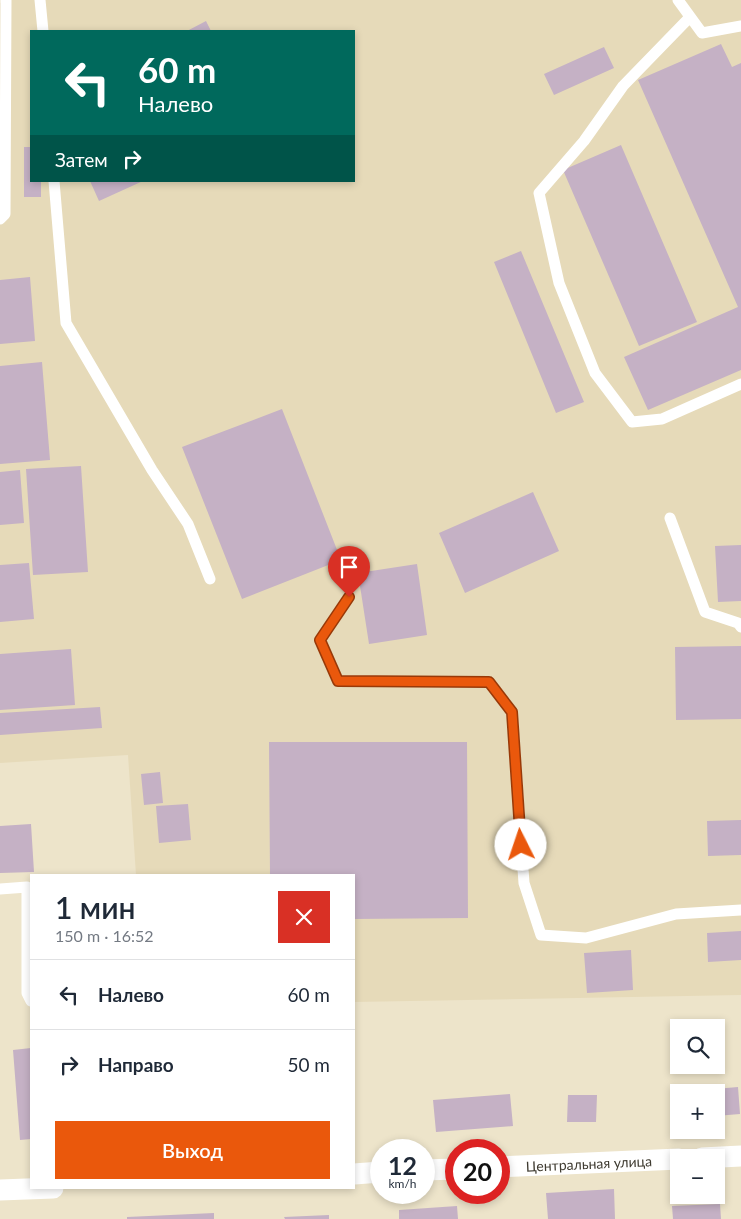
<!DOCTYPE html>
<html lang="ru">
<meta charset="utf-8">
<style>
:root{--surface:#fff;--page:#f6f6f7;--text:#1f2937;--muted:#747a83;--line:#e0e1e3;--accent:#ea580c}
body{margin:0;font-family:Lato,sans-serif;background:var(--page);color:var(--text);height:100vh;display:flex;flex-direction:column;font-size:19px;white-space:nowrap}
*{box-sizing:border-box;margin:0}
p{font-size:16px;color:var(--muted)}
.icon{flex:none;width:28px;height:28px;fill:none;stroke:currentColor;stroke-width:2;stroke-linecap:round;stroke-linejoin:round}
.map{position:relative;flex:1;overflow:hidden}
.sheet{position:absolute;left:30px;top:874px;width:325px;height:315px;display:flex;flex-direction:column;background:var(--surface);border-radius:0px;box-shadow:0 2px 8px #0003}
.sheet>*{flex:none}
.banner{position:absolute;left:30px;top:30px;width:325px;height:152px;border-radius:0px;box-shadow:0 2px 8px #0003;background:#00695c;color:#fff;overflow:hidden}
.controls{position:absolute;left:670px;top:1019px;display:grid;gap:10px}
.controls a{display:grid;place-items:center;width:55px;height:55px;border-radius:0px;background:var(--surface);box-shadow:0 2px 8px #0003;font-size:25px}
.speed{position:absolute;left:370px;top:1139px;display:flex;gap:10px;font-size:25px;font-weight:700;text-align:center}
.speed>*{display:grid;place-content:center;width:65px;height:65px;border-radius:50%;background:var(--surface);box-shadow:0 2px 8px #0003;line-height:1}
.speed small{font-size:12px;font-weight:400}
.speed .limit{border:8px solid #d22;background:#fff;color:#111}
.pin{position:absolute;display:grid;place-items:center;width:42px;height:42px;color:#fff;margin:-51px -21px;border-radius:50% 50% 50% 0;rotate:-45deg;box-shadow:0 0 5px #0007}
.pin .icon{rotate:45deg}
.me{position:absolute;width:55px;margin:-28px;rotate:356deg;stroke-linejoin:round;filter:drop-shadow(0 0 4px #0008)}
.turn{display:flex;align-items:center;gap:18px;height:105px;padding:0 25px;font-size:22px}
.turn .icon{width:65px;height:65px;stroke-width:2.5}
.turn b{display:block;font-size:35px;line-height:42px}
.then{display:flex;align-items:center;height:48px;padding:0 25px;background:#0003;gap:10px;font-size:19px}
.round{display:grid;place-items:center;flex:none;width:52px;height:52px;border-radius:0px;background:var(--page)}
.head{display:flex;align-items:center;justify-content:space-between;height:85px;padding:0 25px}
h1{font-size:30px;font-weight:600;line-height:38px}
.action{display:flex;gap:10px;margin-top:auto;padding:10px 25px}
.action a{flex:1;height:58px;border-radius:0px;background:var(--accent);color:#fff;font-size:20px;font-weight:600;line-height:58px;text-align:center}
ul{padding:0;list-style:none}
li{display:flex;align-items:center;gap:15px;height:70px;padding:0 25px;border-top:1px solid var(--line)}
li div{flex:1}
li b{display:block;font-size:19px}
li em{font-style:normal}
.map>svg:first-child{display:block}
</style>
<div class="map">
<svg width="741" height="1219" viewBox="0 0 741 1219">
<rect width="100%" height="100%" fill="#ede4ca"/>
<path fill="#e6dab9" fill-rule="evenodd" d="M6 0H741V995L354 1002V875H136L128 755 0 763V3ZM31 31H354V181H31Z"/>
<path fill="#c5b1c5" d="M206 21 211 31H187Z
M721 44 732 67 741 63V370L648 410 624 357 738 307 638 80Z
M604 47 614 68 554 95 544 74Z
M621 145 697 322 639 346 563 170Z
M24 147H31V181H41V197H24Z
M90 181H143L99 201Z
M521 251 584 402 556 413 494 262Z
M30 277 35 341 0 344V280Z
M42 362 50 460 0 464V366Z
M282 409 341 560 242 599 182 447Z
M81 466 88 572 33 575 26 469Z
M20 470 24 523 0 525V472Z
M533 492 559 551 465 593 439 533Z
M741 545V601L718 602 715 546Z
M29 563 34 619 0 622V565Z
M417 564 427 635 369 644 358 573Z
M741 646V719L676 720 675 647Z
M71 649 75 705 0 710V654Z
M100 707 102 728 0 735V713Z
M269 742H467L468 918 354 919V875H270Z
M160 772 163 803 144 805 141 774Z
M188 804 191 840 159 843 156 806Z
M741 820V855L708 856 707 821Z
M31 824 34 872 0 873V826Z
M741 931V960L708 962 707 933Z
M631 950 633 990 587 993 584 953Z
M31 1048V1139L20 1140 13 1050Z
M738 1087 740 1114 716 1116V1092H692V1091Z
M510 1094 513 1126 436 1132 433 1100Z
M568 1095H597L596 1122H567Z
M614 1189 615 1219H548L546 1193Z
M720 1204 721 1219H673L672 1206Z
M457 1206 458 1219H399V1210Z
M214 1213V1219H127V1217Z
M329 1215V1219H285L284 1217Z"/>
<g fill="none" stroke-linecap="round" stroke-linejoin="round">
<path stroke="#fff" stroke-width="11" d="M40 0 43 31
M678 0 702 33 741 26
M690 17 623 86 584 141 539 193 559 283 595 373 632 422 662 419 741 384
M54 181 66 323 152 470 188 524 210 579
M0 219 5 214 6 0
M670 518 705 612 738 623 741 627
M349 597 320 640 338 681 489 682 512 712 524 883 541 935 586 938 676 914 741 910
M0 889 27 887V993L31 1001"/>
<g stroke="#fff" stroke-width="21">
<path d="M702 1158 741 1156"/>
<path id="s1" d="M499 1167 679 1159"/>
<path d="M424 1170 456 1169"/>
<path d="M354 1174 381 1172"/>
<path d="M0 1190 53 1188"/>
</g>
</g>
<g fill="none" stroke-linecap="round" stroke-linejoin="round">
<g stroke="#983908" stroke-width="12">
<path id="route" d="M349 597 320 640 338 681 489 682 512 712 521 845"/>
</g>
<use href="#route" stroke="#ea580c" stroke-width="9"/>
</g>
<g text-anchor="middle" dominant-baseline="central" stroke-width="4" stroke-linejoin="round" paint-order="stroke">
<g font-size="14" fill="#3f3b31" stroke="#faf1d7">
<text stroke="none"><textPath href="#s1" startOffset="90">Центральная улица</textPath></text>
</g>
</g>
</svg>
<div class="controls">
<a><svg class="icon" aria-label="search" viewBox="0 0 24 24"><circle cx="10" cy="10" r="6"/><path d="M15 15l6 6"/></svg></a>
<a>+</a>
<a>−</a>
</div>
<div class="speed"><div>12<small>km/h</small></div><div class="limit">20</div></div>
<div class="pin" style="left:349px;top:597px;background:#d93025"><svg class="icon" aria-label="arrive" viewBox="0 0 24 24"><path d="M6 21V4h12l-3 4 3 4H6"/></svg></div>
<svg class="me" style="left:521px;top:845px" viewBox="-20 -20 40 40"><circle r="19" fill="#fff"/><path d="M0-13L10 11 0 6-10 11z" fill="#ea580c"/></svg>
<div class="banner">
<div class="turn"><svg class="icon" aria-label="left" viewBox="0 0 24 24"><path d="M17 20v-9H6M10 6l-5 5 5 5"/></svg><div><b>60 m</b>Налево</div></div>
<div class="then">Затем<svg class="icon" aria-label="right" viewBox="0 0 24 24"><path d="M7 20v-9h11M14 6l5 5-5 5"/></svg></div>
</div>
<section class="sheet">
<div class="head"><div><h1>1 мин</h1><p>150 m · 16:52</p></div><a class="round" style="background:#d93025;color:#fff"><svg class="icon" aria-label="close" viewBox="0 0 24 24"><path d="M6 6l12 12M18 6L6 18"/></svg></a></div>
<ul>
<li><svg class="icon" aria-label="left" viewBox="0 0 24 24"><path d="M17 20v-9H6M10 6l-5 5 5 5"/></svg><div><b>Налево</b></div><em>60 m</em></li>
<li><svg class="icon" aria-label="right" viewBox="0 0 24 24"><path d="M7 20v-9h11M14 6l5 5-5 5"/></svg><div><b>Направо</b></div><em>50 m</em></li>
</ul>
<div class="action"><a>Выход</a></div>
</section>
</div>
